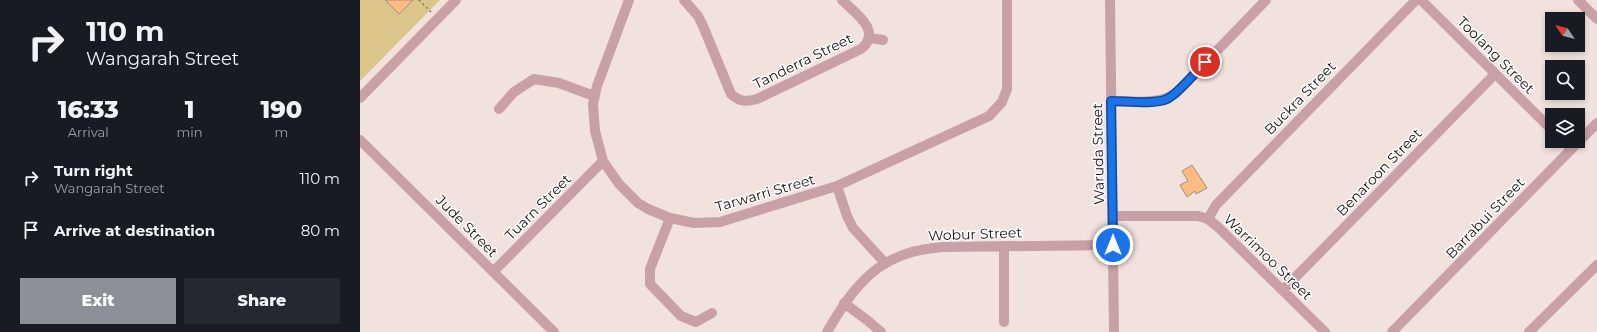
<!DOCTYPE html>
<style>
:root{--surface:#171b24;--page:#242831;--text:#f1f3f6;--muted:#9ea1a6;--accent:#8c9099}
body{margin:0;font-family:Montserrat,sans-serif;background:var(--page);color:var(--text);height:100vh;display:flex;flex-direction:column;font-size:15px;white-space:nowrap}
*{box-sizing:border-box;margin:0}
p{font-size:13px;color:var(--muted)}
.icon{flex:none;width:22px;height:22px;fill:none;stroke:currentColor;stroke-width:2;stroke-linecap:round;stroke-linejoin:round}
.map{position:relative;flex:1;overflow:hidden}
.sheet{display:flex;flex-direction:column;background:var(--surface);width:360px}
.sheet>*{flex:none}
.banner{background:#171b24;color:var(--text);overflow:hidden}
.needle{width:26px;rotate:305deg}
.buttons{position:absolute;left:1185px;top:12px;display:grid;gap:8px}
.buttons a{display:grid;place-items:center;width:40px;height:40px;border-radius:0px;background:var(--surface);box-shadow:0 2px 6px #0003;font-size:20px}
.pin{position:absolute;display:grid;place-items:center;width:34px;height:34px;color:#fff;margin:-17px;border:2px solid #fff;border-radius:50%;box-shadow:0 1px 4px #0007}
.me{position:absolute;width:44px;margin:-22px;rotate:0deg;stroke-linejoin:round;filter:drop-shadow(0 0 3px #0008)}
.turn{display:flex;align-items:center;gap:14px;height:84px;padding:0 20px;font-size:18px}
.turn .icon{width:52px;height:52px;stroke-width:2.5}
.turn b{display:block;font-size:28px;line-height:34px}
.eta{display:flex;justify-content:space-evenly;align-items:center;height:68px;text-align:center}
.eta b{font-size:24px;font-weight:800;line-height:28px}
.button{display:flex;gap:8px;margin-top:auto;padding:8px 20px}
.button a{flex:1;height:46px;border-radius:0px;background:var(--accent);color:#fff;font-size:16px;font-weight:800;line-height:46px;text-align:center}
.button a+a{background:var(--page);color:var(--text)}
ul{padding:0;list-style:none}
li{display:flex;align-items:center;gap:12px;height:52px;padding:0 20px}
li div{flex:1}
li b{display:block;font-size:15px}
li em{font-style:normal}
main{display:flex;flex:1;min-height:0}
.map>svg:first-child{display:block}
</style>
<main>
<section class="sheet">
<div class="banner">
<div class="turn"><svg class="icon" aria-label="right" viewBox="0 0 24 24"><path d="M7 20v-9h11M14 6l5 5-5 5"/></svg><div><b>110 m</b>Wangarah Street</div></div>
</div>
<div class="eta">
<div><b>16:33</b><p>Arrival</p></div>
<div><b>1</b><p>min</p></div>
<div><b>190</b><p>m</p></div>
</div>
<ul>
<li><svg class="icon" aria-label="right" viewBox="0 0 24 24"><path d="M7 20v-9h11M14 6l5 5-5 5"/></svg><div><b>Turn right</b><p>Wangarah Street</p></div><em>110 m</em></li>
<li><svg class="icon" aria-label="arrive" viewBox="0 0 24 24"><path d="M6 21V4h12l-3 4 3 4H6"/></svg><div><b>Arrive at destination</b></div><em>80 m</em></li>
</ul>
<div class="button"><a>Exit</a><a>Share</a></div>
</section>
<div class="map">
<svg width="1237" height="332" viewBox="0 0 1237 332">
<rect width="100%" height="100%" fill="#f2e2de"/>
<path fill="#dcc58a" d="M0 0H80L0 81Z"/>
<path fill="#fdbb81" stroke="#9b9087" d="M25 0H53L39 14Z
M832 165 847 188 836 194 835 191 827 197 820 185 828 181 822 171Z"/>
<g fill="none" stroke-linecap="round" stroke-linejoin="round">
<path stroke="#807573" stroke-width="1.5" stroke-dasharray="2 3" stroke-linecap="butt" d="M59 0 72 13"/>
<path stroke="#c8a0a6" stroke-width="10" d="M269 0 237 86 233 104 235 131 243 161 259 184 278 203 288 209 310 218 334 223 360 222 477 186 629 116 642 102 647 89V0
M324 0 338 16 343 26 371 94C380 102 386 102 397 99L501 49C523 31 495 13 482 0
M750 0 754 332
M1061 0 1192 130
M1218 0 1237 19
M510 38 523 40
M0 98 96 0
M751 101C772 101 796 105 815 94L906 0
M139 109 154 92 174 79 199 83 234 96
M0 140 194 332
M1203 141 1211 149
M477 186 487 216 493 228 525 263
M753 216H838L848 219 858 227 965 332
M310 218 290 269V284L321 316 336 322 352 313
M848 219 856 205 1056 0
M644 246V322
M133 272 243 161
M923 290 1135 74
M484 303 507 320 521 332
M467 332C496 282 521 251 583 247L753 245
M1032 332 1237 123
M1169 332 1237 265"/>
</g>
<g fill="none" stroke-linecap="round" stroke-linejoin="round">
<g stroke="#114b97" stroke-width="10">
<path id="route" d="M753 245 751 101C766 101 794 105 807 99 820 92 835 73 845 62"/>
</g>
<use href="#route" stroke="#1a73e8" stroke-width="7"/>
</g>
<g text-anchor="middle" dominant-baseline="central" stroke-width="3" stroke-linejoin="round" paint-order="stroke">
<g font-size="14" fill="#171211" stroke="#fff">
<text transform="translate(1136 55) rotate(45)">Toolang Street</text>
<text transform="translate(443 61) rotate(-26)">Tanderra Street</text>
<text transform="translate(940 98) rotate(-46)">Buckra Street</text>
<text transform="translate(738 154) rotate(-91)">Waruda Street</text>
<text transform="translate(1019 172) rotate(-46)">Benaroon Street</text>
<text transform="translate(405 193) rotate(-16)">Tarwarri Street</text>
<text transform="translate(178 207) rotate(-45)">Tuarn Street</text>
<text transform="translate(1125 218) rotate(-46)">Barrabui Street</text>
<text transform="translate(107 226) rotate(45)">Jude Street</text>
<text transform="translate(615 234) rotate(-2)">Wobur Street</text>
<text transform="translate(908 257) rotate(44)">Warrimoo Street</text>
</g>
</g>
</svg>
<div class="buttons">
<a><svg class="needle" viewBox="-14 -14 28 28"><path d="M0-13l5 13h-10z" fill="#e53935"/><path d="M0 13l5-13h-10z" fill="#9ea1a6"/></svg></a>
<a><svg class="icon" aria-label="search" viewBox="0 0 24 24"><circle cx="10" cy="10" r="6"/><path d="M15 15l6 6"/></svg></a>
<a><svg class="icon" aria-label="layers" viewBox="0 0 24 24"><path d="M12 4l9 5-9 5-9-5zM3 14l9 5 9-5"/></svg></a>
</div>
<div class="pin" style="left:845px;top:62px;background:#d93025"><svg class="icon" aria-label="arrive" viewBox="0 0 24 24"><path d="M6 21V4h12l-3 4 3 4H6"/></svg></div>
<svg class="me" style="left:753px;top:245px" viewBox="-20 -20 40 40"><circle r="17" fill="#1a73e8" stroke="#fff" stroke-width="3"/><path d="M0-11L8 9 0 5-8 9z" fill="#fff"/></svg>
</div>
</main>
